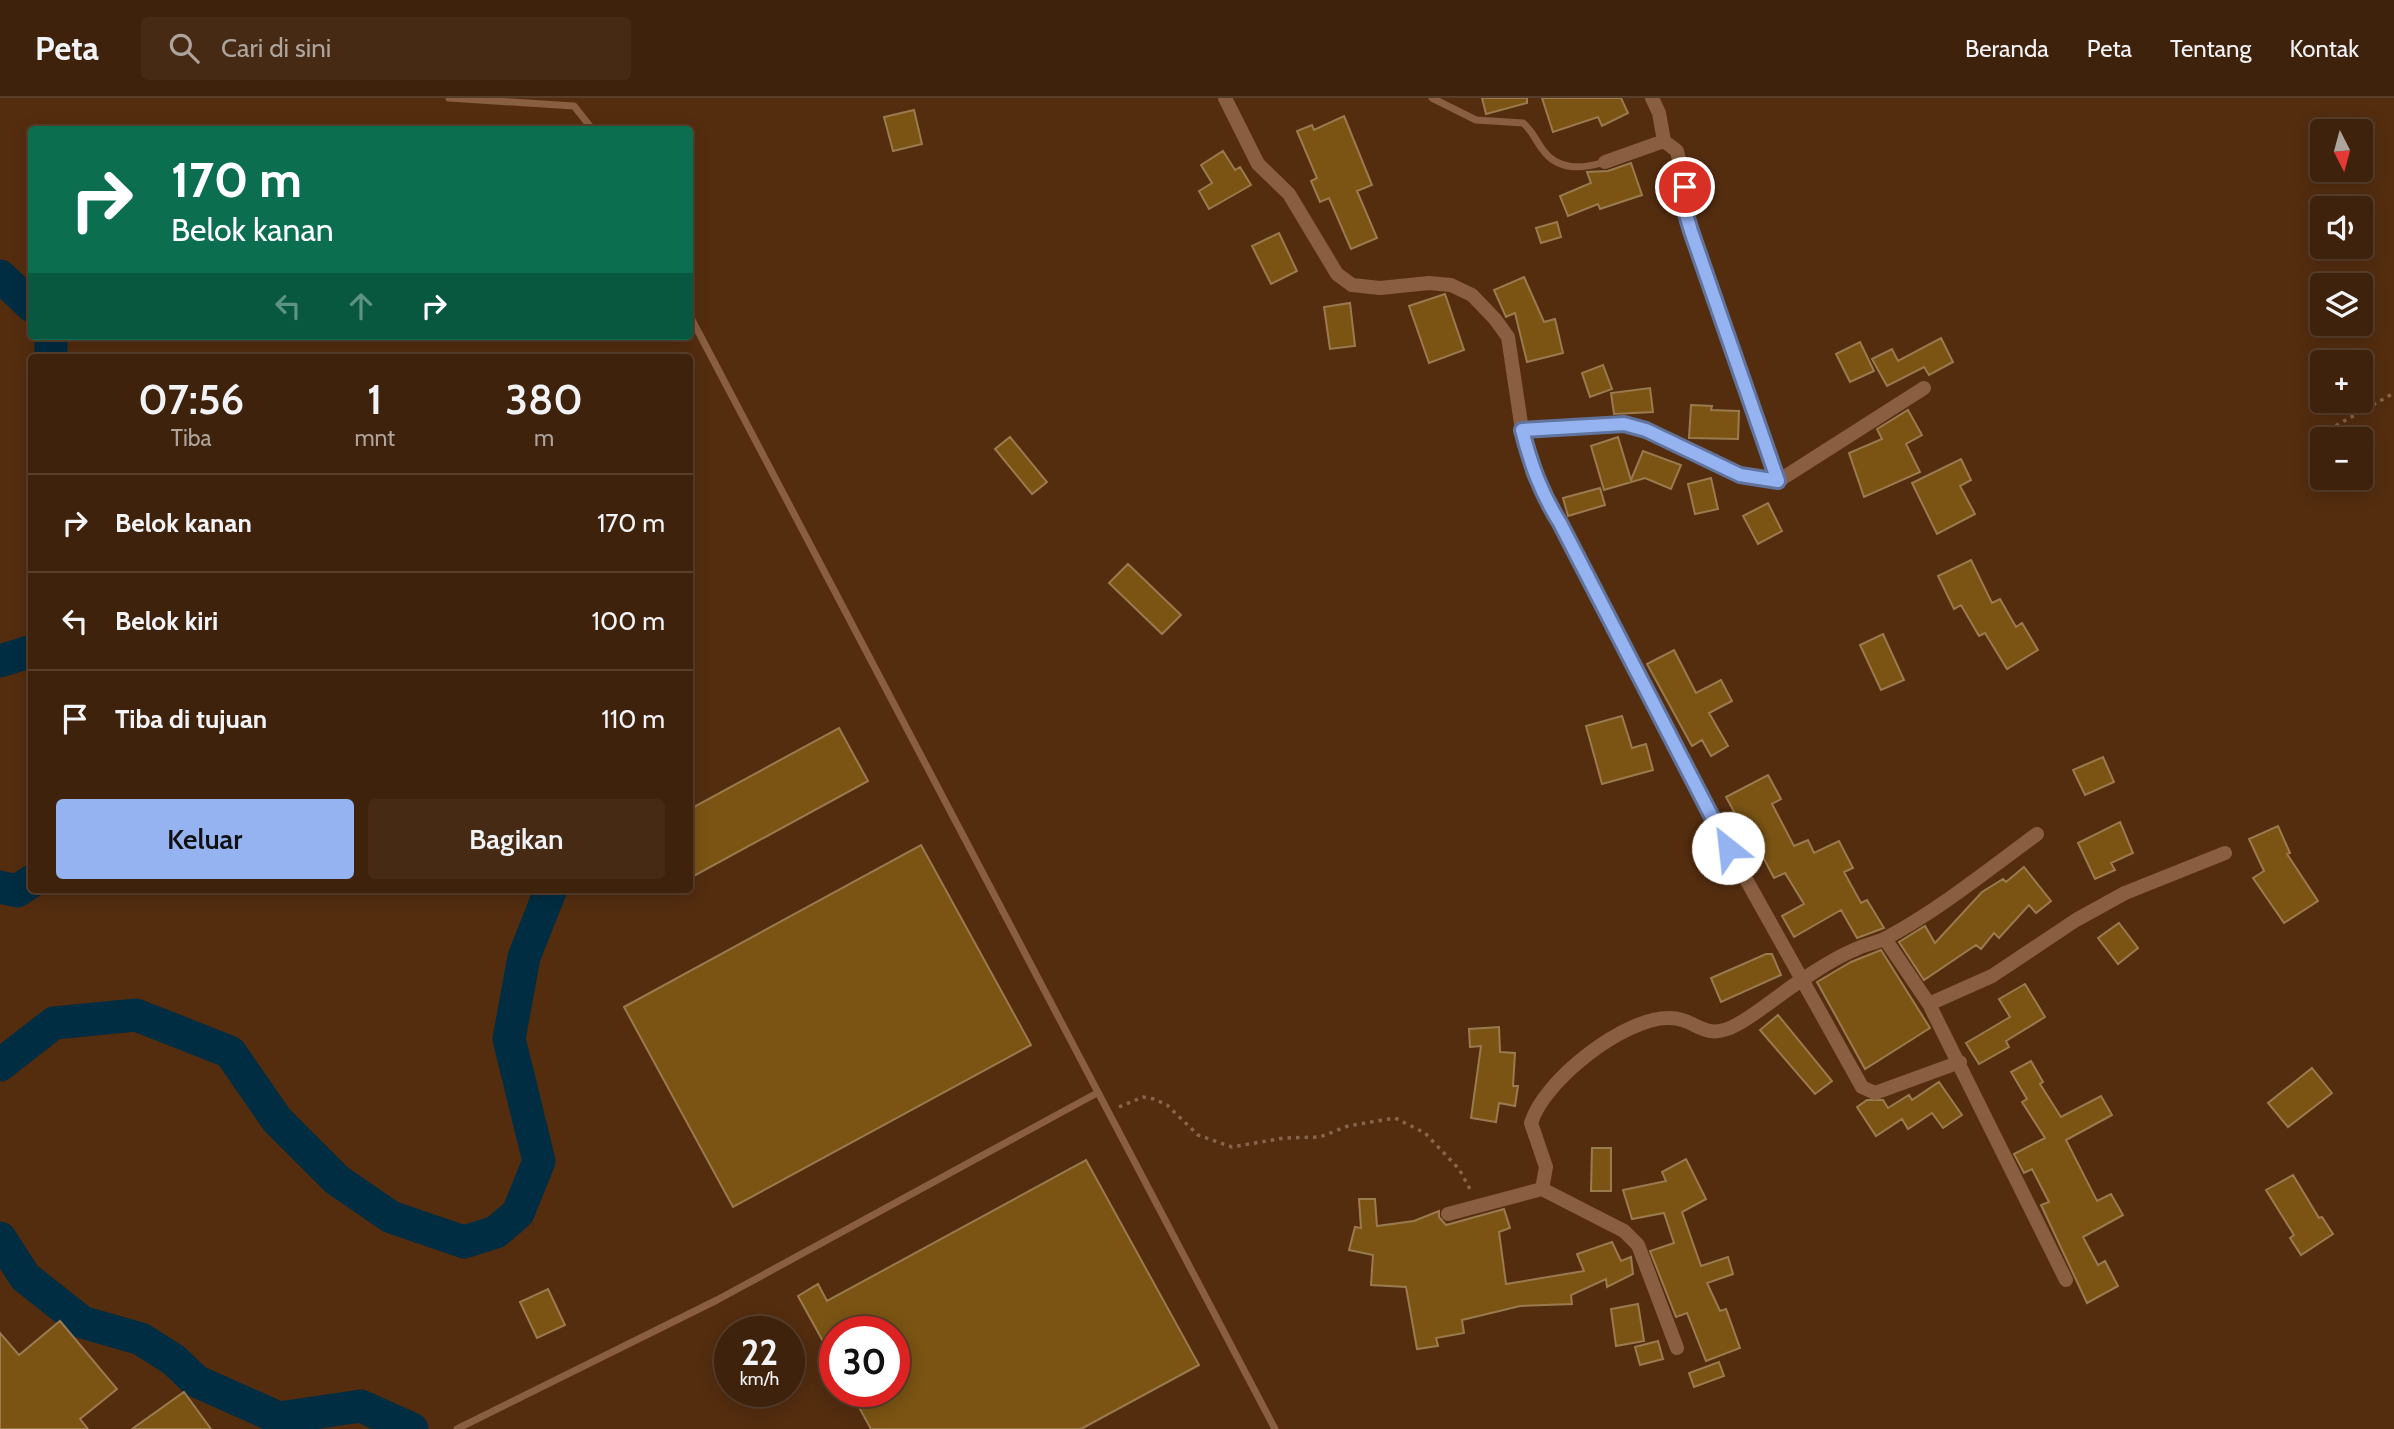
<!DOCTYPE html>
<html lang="id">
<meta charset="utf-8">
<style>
:root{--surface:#3f220b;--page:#462a14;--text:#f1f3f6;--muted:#ada49d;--line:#583f2c;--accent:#95b2f1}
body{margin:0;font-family:Cabin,sans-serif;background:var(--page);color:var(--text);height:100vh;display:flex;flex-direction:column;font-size:26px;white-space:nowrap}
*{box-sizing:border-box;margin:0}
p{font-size:23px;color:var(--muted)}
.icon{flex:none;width:38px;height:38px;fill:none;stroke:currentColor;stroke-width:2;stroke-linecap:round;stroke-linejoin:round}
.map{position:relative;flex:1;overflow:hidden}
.drawer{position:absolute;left:28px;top:256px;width:665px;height:539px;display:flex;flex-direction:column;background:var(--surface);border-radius:7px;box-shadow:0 4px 18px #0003,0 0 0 2px var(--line)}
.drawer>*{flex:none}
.hud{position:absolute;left:28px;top:28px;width:665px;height:214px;border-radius:7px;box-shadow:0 4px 18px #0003,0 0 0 2px var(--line);background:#0b6e4f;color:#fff;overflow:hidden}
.needle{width:46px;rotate:174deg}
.buttons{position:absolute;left:2310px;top:21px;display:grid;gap:14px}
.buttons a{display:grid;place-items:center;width:63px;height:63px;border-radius:7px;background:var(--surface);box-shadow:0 4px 18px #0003,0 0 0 2px var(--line);font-size:35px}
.speed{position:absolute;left:714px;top:1218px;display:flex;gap:14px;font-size:35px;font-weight:700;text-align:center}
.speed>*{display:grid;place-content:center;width:91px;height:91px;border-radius:50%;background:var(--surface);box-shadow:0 4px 18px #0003,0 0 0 2px var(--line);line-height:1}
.speed small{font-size:18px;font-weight:400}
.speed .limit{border:10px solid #d22;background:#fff;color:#111}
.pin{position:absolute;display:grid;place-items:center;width:60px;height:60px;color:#fff;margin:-30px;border:4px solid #fff;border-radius:50%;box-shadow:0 2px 7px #0007}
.me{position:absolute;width:77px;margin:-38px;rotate:331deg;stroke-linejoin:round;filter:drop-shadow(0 0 5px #0008)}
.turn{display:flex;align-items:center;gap:24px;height:147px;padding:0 28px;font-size:32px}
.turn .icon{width:91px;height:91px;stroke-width:2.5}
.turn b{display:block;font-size:49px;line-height:60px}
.lanes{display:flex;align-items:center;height:66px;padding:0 28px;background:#0003;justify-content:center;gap:35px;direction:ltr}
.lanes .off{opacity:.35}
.eta{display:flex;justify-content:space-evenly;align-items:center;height:119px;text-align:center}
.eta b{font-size:42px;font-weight:600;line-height:49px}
.button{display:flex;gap:14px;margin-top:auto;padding:14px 28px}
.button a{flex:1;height:80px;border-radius:7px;background:var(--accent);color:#111;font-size:28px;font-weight:600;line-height:80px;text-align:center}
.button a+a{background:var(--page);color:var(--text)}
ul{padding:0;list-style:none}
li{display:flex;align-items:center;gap:21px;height:98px;padding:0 28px;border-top:2px solid var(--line)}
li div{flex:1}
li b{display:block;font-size:26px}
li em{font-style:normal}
header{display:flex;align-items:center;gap:42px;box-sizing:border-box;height:98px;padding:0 35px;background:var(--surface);border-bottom:2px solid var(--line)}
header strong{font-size:33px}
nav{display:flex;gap:38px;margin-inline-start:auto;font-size:24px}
.search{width:490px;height:63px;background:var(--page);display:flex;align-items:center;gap:18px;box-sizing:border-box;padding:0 24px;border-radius:7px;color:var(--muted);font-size:26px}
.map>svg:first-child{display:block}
</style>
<header>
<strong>Peta</strong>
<div class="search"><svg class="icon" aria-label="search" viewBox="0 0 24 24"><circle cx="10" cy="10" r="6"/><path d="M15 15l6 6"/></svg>Cari di sini</div>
<nav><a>Beranda</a><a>Peta</a><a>Tentang</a><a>Kontak</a></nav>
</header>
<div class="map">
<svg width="2394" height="1331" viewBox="0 0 2394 1331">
<rect width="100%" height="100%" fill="#542d0f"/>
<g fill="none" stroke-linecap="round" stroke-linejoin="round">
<path stroke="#002d42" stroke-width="33" d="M0 178 32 208
M51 259V238
M0 563 32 553
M0 789 17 793 32 783
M0 967 54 925 136 917 230 954 277 1022 337 1082 391 1119 464 1144 496 1134 518 1115 539 1063 509 941 524 859 551 791
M0 1140 25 1179 82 1224 141 1241 174 1262 196 1283 279 1320 361 1308 412 1331"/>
</g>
<path fill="#7b5413" stroke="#9a7a4f" stroke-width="2" d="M1482 0H1527V5L1486 16Z
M1542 0H1621L1628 15 1602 28 1598 19 1553 34Z
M914 12 922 46 893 53 884 19Z
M1344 18 1372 87 1357 93 1377 140 1351 151 1329 100 1320 104 1311 83 1317 80 1297 33 1312 27 1314 32Z
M1223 53 1235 72 1240 69 1251 87 1209 111 1199 93 1212 85 1201 67Z
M1631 65 1642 97 1600 111 1598 106 1568 118 1560 98 1591 85 1587 74 1608 73Z
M1557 124 1561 139 1541 145 1536 130Z
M1279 135 1297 173 1271 186 1252 148Z
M1524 179 1544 224 1555 221 1563 255 1527 264 1515 215 1506 219 1494 192Z
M1445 196 1464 252 1429 265 1409 208Z
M1350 205 1355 248 1330 251 1324 209Z
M1941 240 1953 264 1929 277 1924 269 1887 288 1872 261 1892 251 1898 263Z
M1860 244 1874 273 1850 284 1836 256Z
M1603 267 1612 291 1590 299 1582 275Z
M1650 290 1653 314 1614 316 1611 295Z
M1691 307 1712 308 1711 312 1739 313 1738 341 1689 340Z
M1908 312 1922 337 1906 346 1920 374 1864 399 1849 355 1882 341 1877 331Z
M1010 339 1047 384 1032 396 995 351Z
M1618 339 1631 382 1643 353 1681 367 1671 391 1645 380 1604 392 1591 348Z
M1961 361 1971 382 1960 388 1975 416 1937 436 1912 385Z
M1711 380 1718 411 1695 416 1688 386Z
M1600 390 1605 407 1568 418 1563 400Z
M1768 405 1782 433 1758 446 1743 418Z
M1971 462 1992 505 2000 501 2016 529 2022 525 2038 552 2007 571 1985 535 1979 538 1961 507 1954 511 1938 478Z
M1128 466 1181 517 1162 536 1109 485Z
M1883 536 1904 582 1881 592 1860 547Z
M1674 552 1696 595 1721 582 1732 603 1709 615 1728 648 1711 658 1702 642 1692 648 1647 566Z
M1622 618 1632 650 1646 646 1653 672 1602 686 1586 628Z
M839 630 868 683 690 780V711Z
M2103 659 2114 684 2085 697 2073 672Z
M1768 677 1781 701 1772 706 1794 748 1808 742 1814 755 1839 743 1853 770 1844 774 1861 805 1867 802 1884 830 1857 840 1841 812 1794 839 1782 818 1804 806 1785 775 1774 780 1743 721 1739 723 1726 699Z
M2120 724 2133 755 2111 765 2115 772 2095 781 2078 745Z
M2278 728 2290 755 2287 756 2318 803 2284 825 2253 780 2264 773 2249 741Z
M921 747 1031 947 733 1109 624 909Z
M2024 769 2051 803 2036 815 2029 807 1999 840 1994 835 1981 851 1976 847 1924 882 1899 844 1925 828 1935 845 1982 794 2003 781 2006 784Z
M2119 825 2138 850 2118 866 2098 840Z
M1881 852 1930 930 1865 971 1817 884 1851 864Z
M1766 856H1772L1781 877 1721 904 1711 880Z
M2025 886 2045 919 2006 943 2009 949 1979 966 1966 945 2010 919 1999 901Z
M1778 917 1832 983 1815 996 1760 932Z
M1499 929 1500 954 1515 955 1513 988H1518L1515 1008 1499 1005 1496 1024 1471 1020 1481 948 1470 949 1469 931Z
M2031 963 2043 984 2040 986 2061 1019 2101 998 2112 1017 2066 1042 2097 1103 2111 1096 2123 1117 2083 1139 2098 1167 2105 1163 2118 1188 2087 1205 2041 1107 2049 1104 2032 1071 2024 1075 2014 1056 2045 1040 2022 1004 2027 1001 2011 974Z
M2312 970 2332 995 2288 1029 2268 1005Z
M1939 984 1962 1017 1943 1030 1932 1015 1908 1031 1902 1021 1876 1038 1857 1009 1867 1002H1883L1888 1010 1909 997 1912 1002Z
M1592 1050H1611V1093H1591Z
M1686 1061 1706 1101 1682 1114 1701 1168 1728 1159 1733 1176 1707 1185 1720 1213 1726 1211 1740 1250 1706 1263 1687 1215 1676 1219 1650 1153 1674 1145 1664 1115 1632 1121 1623 1092 1666 1083 1662 1074Z
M1086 1062 1199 1267 1081 1331H871L850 1293H894V1234H835V1265L798 1198 818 1186 827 1203Z
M2293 1077 2319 1120 2322 1119 2333 1136 2301 1157 2290 1140 2294 1137 2266 1092Z
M1359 1101H1375L1377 1128 1414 1123 1439 1113V1119L1446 1127 1504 1111 1510 1130 1499 1134 1506 1186 1584 1173 1577 1156 1612 1144 1621 1163 1631 1159 1633 1176 1607 1189 1606 1181 1571 1197 1572 1206 1520 1208 1462 1222 1464 1235 1436 1240 1438 1248 1417 1251 1406 1189 1371 1187 1373 1157 1349 1152 1355 1129 1361 1130Z
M548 1191 565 1227 537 1240 520 1204Z
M1638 1206 1644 1243 1616 1248 1611 1211Z
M60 1223 117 1291 80 1321 88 1331H0V1235L19 1257Z
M1658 1243 1663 1261 1640 1267 1635 1249Z
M1719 1264 1724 1278 1694 1289 1689 1275Z
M184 1294 211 1331H132Z"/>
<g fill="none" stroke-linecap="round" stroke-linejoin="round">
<path stroke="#87654c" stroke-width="3.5" stroke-dasharray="3.5 5" stroke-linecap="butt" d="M2321 336 2394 295
M1119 1009 1143 999 1154 1001 1167 1007 1198 1037 1232 1049 1284 1040 1320 1039 1348 1028 1395 1020 1425 1035 1459 1071 1471 1093"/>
<path stroke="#8a5e41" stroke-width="7" d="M449 0 574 8 593 32
M1432 0 1476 22 1523 25C1533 33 1535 42 1543 52 1558 73 1582 71 1605 64
M690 218 1275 1331
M457 1331 717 1202 1097 995"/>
<path stroke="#8a5e41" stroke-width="14" d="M1225 0 1258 66 1289 96 1337 176 1352 187 1380 190 1429 185 1451 187 1472 197 1495 221 1508 239 1522 332 1533 376 1560 425 1704 706 1862 989 1875 995 1960 964
M1652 0 1659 15 1664 43
M1605 64 1664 43 1677 53 1685 89V113L1778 383
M1522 332 1624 325 1646 332 1740 377 1778 383 1924 290
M1885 841 1929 906
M1542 1091 1624 1133 1638 1147 1677 1250
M1448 1116 1542 1091 1546 1069 1531 1025C1544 982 1624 920 1668 920 1697 919 1703 946 1738 926 1761 913 1781 895 1803 881 1819 871 1836 859 1854 852 1865 846 1878 845 1888 839 1941 810 1988 772 2037 736
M2066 1182 1929 906 1992 878 2076 822 2125 795 2225 755"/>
</g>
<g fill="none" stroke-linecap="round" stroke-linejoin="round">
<g stroke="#61749d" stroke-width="18">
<path id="route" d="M1685 89V113L1691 133 1778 383 1740 377 1646 332 1624 326 1522 332C1531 367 1541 395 1560 425L1728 750"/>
</g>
<use href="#route" stroke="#95b2f1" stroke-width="12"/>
</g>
</svg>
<div class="buttons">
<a><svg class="needle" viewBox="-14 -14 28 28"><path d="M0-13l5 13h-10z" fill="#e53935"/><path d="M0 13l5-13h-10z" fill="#ada49d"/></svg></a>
<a><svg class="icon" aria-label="sound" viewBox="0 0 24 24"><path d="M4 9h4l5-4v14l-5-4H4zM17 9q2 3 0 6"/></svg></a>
<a><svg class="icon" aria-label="layers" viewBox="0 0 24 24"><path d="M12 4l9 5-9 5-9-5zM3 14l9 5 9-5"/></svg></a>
<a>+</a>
<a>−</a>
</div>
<div class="speed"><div>22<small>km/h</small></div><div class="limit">30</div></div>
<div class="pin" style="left:1685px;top:89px;background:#d93025"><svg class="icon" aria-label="arrive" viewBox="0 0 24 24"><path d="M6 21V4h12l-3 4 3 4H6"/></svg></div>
<svg class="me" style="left:1728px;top:750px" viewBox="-20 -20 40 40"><circle r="19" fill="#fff"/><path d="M0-13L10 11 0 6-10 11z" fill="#95b2f1"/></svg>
<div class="hud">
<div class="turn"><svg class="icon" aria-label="right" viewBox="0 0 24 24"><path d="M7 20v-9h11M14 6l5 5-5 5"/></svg><div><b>170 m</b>Belok kanan</div></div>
<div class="lanes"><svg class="icon off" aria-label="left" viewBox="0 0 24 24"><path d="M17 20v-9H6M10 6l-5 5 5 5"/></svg><svg class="icon off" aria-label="ahead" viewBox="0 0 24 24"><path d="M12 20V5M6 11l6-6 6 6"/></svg><svg class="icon" aria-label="right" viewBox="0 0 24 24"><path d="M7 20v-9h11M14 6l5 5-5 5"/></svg></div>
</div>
<section class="drawer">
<div class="eta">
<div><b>07:56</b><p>Tiba</p></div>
<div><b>1</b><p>mnt</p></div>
<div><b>380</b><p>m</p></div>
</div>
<ul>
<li><svg class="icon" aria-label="right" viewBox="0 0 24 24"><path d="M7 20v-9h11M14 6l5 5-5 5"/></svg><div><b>Belok kanan</b></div><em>170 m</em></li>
<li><svg class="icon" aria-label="left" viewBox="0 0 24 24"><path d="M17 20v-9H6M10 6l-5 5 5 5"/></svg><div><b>Belok kiri</b></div><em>100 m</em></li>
<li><svg class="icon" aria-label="arrive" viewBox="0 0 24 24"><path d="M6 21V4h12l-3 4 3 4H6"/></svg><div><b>Tiba di tujuan</b></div><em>110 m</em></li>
</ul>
<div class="button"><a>Keluar</a><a>Bagikan</a></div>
</section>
</div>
